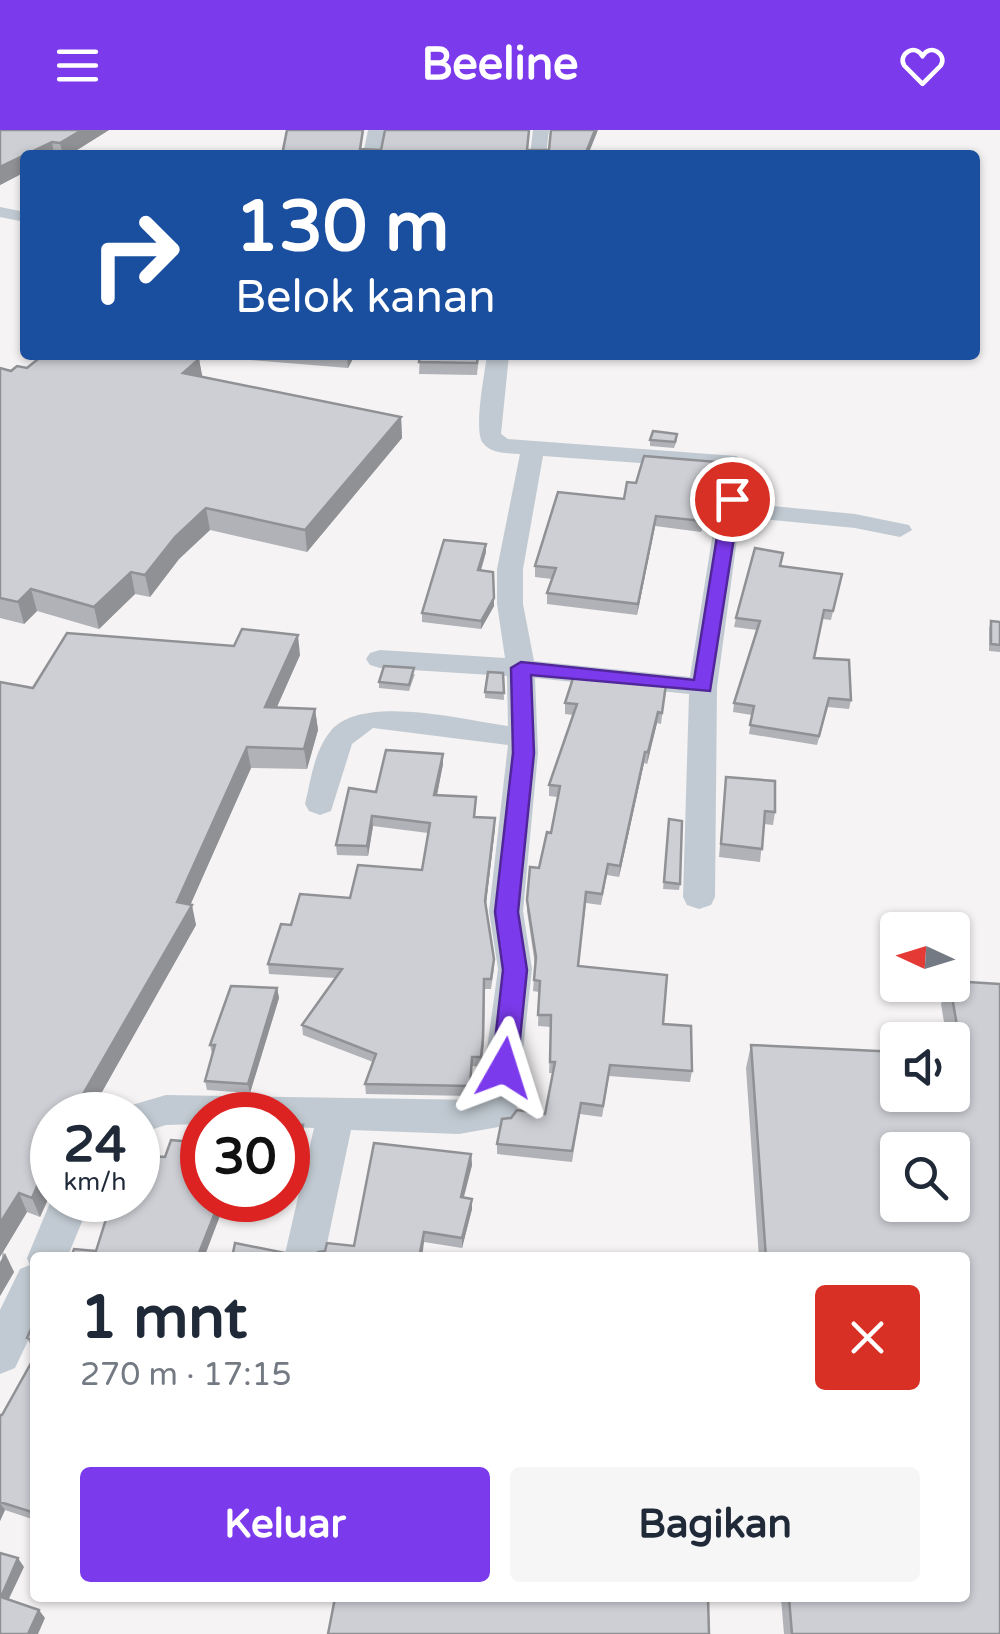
<!DOCTYPE html>
<html lang="id">
<meta charset="utf-8">
<style>
:root{--surface:#fff;--page:#f6f6f7;--text:#1f2937;--muted:#747a83;--accent:#7c3aed}
body{margin:0;font-family:"Varela Round",sans-serif;background:var(--page);color:var(--text);height:100vh;display:flex;flex-direction:column;font-size:38px;white-space:nowrap}
*{box-sizing:border-box;margin:0}
p{font-size:32px;color:var(--muted)}
.icon{flex:none;width:55px;height:55px;fill:none;stroke:currentColor;stroke-width:2;stroke-linecap:round;stroke-linejoin:round}
.map{position:relative;flex:1;overflow:hidden}
.details{position:absolute;left:30px;top:1122px;width:940px;height:350px;display:flex;flex-direction:column;background:var(--surface);border-radius:10px;box-shadow:0 2px 8px #0004}
.details>*{flex:none}
.guide{position:absolute;left:20px;top:20px;width:960px;height:210px;border-radius:10px;box-shadow:0 2px 8px #0004;background:#1a4fa0;color:#fff;overflow:hidden}
.needle{width:65px;rotate:274deg}
.tools{position:absolute;left:880px;top:782px;display:grid;gap:20px}
.tools a{display:grid;place-items:center;width:90px;height:90px;border-radius:10px;background:var(--surface);box-shadow:0 2px 8px #0004;font-size:50px}
.speed{position:absolute;left:30px;top:962px;display:flex;gap:20px;font-size:50px;font-weight:700;text-align:center}
.speed>*{display:grid;place-content:center;width:130px;height:130px;border-radius:50%;background:var(--surface);box-shadow:0 2px 8px #0004;line-height:1}
.speed small{font-size:25px;font-weight:400}
.speed .limit{border:15px solid #d22;background:#fff;color:#111}
.pin{position:absolute;display:grid;place-items:center;width:85px;height:85px;color:#fff;margin:-42px;border:5px solid #fff;border-radius:50%;box-shadow:0 2px 10px #0007}
.me{position:absolute;width:110px;margin:-55px;rotate:6deg;stroke-linejoin:round;filter:drop-shadow(0 0 8px #0008)}
.turn{display:flex;align-items:center;gap:35px;height:210px;padding:0 50px;font-size:45px}
.turn .icon{width:130px;height:130px;stroke-width:2.5}
.turn b{display:block;font-size:70px;line-height:85px}
.round{display:grid;place-items:center;flex:none;width:105px;height:105px;border-radius:10px;background:var(--page)}
.head{display:flex;align-items:center;justify-content:space-between;height:170px;padding:0 50px}
h1{font-size:60px;font-weight:800;line-height:75px}
.cta{display:flex;gap:20px;margin-top:auto;padding:20px 50px}
.cta a{flex:1;height:115px;border-radius:10px;background:var(--accent);color:#fff;font-size:40px;font-weight:800;line-height:115px;text-align:center}
.cta a+a{background:var(--page);color:var(--text)}
header{display:flex;justify-content:space-between;align-items:center;height:130px;padding:0 50px;background:var(--accent);color:#fff;font-size:45px;font-weight:800}
.map>svg:first-child{display:block}
</style>
<header><svg class="icon" aria-label="menu" viewBox="0 0 24 24"><path d="M4 6h16M4 12h16M4 18h16"/></svg>Beeline<svg class="icon" aria-label="heart" viewBox="0 0 24 24"><path d="M12 20l-8-8c-3-5 5-10 8-4 3-6 11-1 8 4z"/></svg></header>
<div class="map">
<svg width="1000" height="1504" viewBox="0 0 1000 1504">
<rect width="100%" height="100%" fill="#f5f3f3"/>
<g fill="none" stroke-linecap="round" stroke-linejoin="round">
<path fill="#c1cad2" fill-rule="evenodd" d="M368 0H384L379 25H363Z
M533 0H549L546 25H530Z
M0 77 25 82V92L0 87Z
M487 225H509L501 304 508 309 736 326 748 333 742 373 855 384 909 395 912 400 900 407 855 398 740 387 717 557 715 767 711 775 699 779 687 775 683 767 689 564 535 548 538 623 523 781 532 839 516 984 510 995 459 1004 351 1000 324 1128H284L314 998 288 997V985H202V994L166 995 138 1004V985H121L125 977 166 965 480 970 498 839 489 781 508 615 373 598 352 614 331 681 320 685 309 681 305 674C311 649 314 622 330 602 360 563 463 590 508 596L507 546 380 538 370 535 366 529 370 523 380 520 505 528 497 474V439L520 324C508 323 491 324 483 313 473 301 485 242 487 225ZM543 326 723 339 690 547 534 531 523 474V439Z
M52 1068 91 1070 67 1128H35V1196L15 1238 0 1244V1180L20 1139 30 1135 27 1128Z"/>
</g>
<path fill="#b0b2b7" d="M0 0H109L69 25H25V42L0 55Z
M226 225H355L348 238 227 228Z
M420 225H479L477 245 419 244Z
M199 229 202 247 401 287 402 308 307 422 210 400 179 429 150 467 135 464 99 499 37 481 24 494 0 488V238L11 241 27 238Z
M650 310H677L674 318 650 316Z
M717 342 701 402 655 396 637 485 547 474V463L552 449 535 447V436L624 369 636 353Z
M486 422 481 441 494 476 481 499 422 492V483Z
M781 436 842 444 831 490 822 489 814 528 851 570 849 579 828 577 817 615 749 604 752 585 733 582 734 573 757 500 734 497 736 488Z
M991 491 1000 492V522L989 521V498Z
M300 525 277 577 315 579 318 600 307 639 251 638 190 775 196 795 89 985H52L49 1067 40 1087 27 1082 3 1122 14 1142 0 1166 33 558Z
M503 543 504 570 485 568V562Z
M415 544 409 561 379 558V552Z
M666 554 661 594 657 593 647 634 644 633 619 747 607 745 601 775 586 773 578 836 663 894 692 941 690 952 609 946 602 987 580 984 572 1032 497 1024V1014L545 984 553 943H549L551 897 538 896 539 862 533 861 535 835 527 781V770L551 703 558 667 549 666V655L573 585 565 584V573Z
M443 634 437 665 476 667 475 687 495 698 486 775 494 839 491 859H485L484 916 481 937 472 936 471 966 366 964 365 954 373 932 303 905 302 895 335 848 269 844 268 834 291 795 350 768 422 740 428 703 373 696 368 726 337 725 336 715 376 662Z
M726 647 775 682 773 695 764 694 760 732 719 727Z
M669 689 680 754 679 760 663 759Z
M1000 854V1504H784L781 1468H965V1128H759L746 938 751 915 952 965V910H947L941 874 948 855Z
M277 858 279 868 250 963 207 960 205 951 212 924 210 915Z
M288 994 303 995 304 1001 298 1029 288 1028Z
M471 1024 472 1035 464 1067 472 1069V1079L462 1118 424 1112 354 1116Z
M231 1070H261L258 1078Z
M35 1190V1219L32 1218 27 1208Z
M35 1226V1390L5 1380 0 1391V1285H2Z"/>
<path fill="#909195" d="M82 0H109L69 25H63L60 13Z
M595 0H598L588 25H585Z
M52 12 54 25H25V42L0 55V37Z
M348 225H355L348 238 347 227Z
M199 229 203 250 183 243Z
M401 287 402 308 307 422 305 400Z
M718 332 717 342 701 402 702 391Z
M206 378 210 400 179 429 150 467 145 445 175 407Z
M656 386 655 396 637 485 638 474Z
M486 414V422L478 449V440Z
M131 442 135 464 99 499 94 477Z
M31 459 37 481 24 494 18 472Z
M494 468V476L481 499V491Z
M298 505 300 525 268 597 265 577Z
M315 579 318 600 307 639 304 619Z
M658 582 657 593 647 634 648 622Z
M247 617 251 638 185 787 192 775 196 795 89 985H71L177 772Z
M645 622 644 633 619 747 620 736Z
M443 624V634L435 675 434 665Z
M372 686 373 696 368 726 367 716Z
M495 688V698L485 781V771Z
M277 858 279 868 250 963 248 954Z
M303 995 304 1001 298 1029 297 1023Z
M52 1018V1066L49 1067 40 1087 32 1068 46 1029Z
M471 1024 472 1035 461 1077V1067Z
M19 1063 27 1082 0 1127V1093Z
M472 1069V1079L462 1118V1108Z
M220 1070H226L204 1128H197Z
M424 1102V1112L422 1128H419Z
M5 1123 14 1142 0 1166V1132Z
M0 1373 5 1380 0 1391Z
M18 1428 24 1437 6 1475 1 1467Z
M39 1480 45 1488 38 1504H28Z"/>
<path fill="#cdcfd5" stroke="#909195" stroke-width="2.5" fill-rule="evenodd" d="M0 0H82L60 13 52 12 0 37Z
M287 0H363L360 19 381 20 385 0H529L527 20H549L551 0H595L585 25H282Z
M43 225H180L199 229 183 243 401 287 305 400 206 378 175 407 145 445 131 442 94 477 31 459 18 472 0 468V238L11 241 17 236 27 238Z
M420 225H478L477 233 419 232Z
M653 301 677 304 675 312 650 310Z
M644 326 718 332 702 391 656 386 638 474 547 463 556 438 535 436 558 362 624 369 627 352 636 353Z
M444 410 486 414 478 440 493 442 494 468 481 491 422 483Z
M755 418 783 423 780 436 842 444 833 481 824 480 814 528 849 530 851 570 829 568 819 606 750 595 754 576 734 573 760 491 736 488Z
M991 491 1000 492V515L991 514Z
M242 499 298 505 265 577 315 579 304 619 247 617 177 772 192 775 71 985H52V1018L46 1029 52 1031V1043L51 1045 41 1047 32 1068 19 1063 0 1093V552L33 558 67 503 234 516Z
M384 536 414 538 409 555 379 552Z
M488 542 503 543 504 563 485 562Z
M574 545 666 554 662 583 658 582 648 622H645L620 736 608 734 602 764 586 762 578 836 667 845 663 894 691 896 692 941 610 935 603 976 581 973 572 1021 497 1014 502 989 511 988 517 980 545 984 555 932H550L551 885H538L540 851 534 850 536 827 527 770 530 737 539 738 547 702 551 703 560 656 549 655 577 574 565 573Z
M386 620 443 624 434 665 476 667 474 687 495 688 485 771 494 829 491 849H484L483 907 481 927H472L470 956 365 954 376 924 302 895 342 839 268 834 281 794 291 795 300 764 350 768 358 735 422 740 430 693 372 686 367 716 336 715 349 658 376 662Z
M726 647 775 651V682L765 681 762 719 721 714Z
M669 689 682 691 680 754 664 752Z
M952 851 1000 854V1504H792L789 1468H965V1128H766L751 915 898 922V965H952V925H962L950 855H952ZM898 1020H952V1075H898Z
M231 856 277 858 248 954 205 951 215 915H210Z
M288 994 303 995 297 1023 288 1022Z
M171 1010 202 1013V1070H220L197 1128H71L74 1119 96 1121 112 1070H138V1025L165 1027Z
M374 1013 471 1024 461 1067 472 1069 462 1108 424 1102 419 1128H317L318 1122 325 1121 327 1113 354 1116Z
M235 1113 285 1123 284 1128H232Z
M35 1190V1210L27 1208Z
M35 1226V1383L0 1372V1285H2Z
M0 1423 18 1428 1 1467 39 1480 28 1504H0Z
M335 1468H708L709 1504H328Z"/>
<path fill="#7c3aed" stroke="#51269a" stroke-width="2.5" d="M732 364 740 369 710 561 531 545 534 623 518 782 527 840 517 938 514 945 504 948 495 945 492 938 503 840 495 782 513 623 511 538 521 532 694 550 723 369Z"/>
</svg>
<div class="tools">
<a><svg class="needle" viewBox="-14 -14 28 28"><path d="M0-13l5 13h-10z" fill="#e53935"/><path d="M0 13l5-13h-10z" fill="#747a83"/></svg></a>
<a><svg class="icon" aria-label="sound" viewBox="0 0 24 24"><path d="M4 9h4l5-4v14l-5-4H4zM17 9q2 3 0 6"/></svg></a>
<a><svg class="icon" aria-label="search" viewBox="0 0 24 24"><circle cx="10" cy="10" r="6"/><path d="M15 15l6 6"/></svg></a>
</div>
<div class="speed"><div>24<small>km/h</small></div><div class="limit">30</div></div>
<div class="pin" style="left:732px;top:369px;background:#d93025"><svg class="icon" aria-label="arrive" viewBox="0 0 24 24"><path d="M6 21V4h12l-3 4 3 4H6"/></svg></div>
<svg class="me" style="left:504px;top:938px" viewBox="-20 -20 40 40"><path d="M0-17L14 15 0 8-14 15z" fill="#7c3aed" stroke="#fff" stroke-width="4"/></svg>
<div class="guide">
<div class="turn"><svg class="icon" aria-label="right" viewBox="0 0 24 24"><path d="M7 20v-9h11M14 6l5 5-5 5"/></svg><div><b>130 m</b>Belok kanan</div></div>
</div>
<section class="details">
<div class="head"><div><h1>1 mnt</h1><p>270 m · 17:15</p></div><a class="round" style="background:#d93025;color:#fff"><svg class="icon" aria-label="close" viewBox="0 0 24 24"><path d="M6 6l12 12M18 6L6 18"/></svg></a></div>
<div class="cta"><a>Keluar</a><a>Bagikan</a></div>
</section>
</div>
